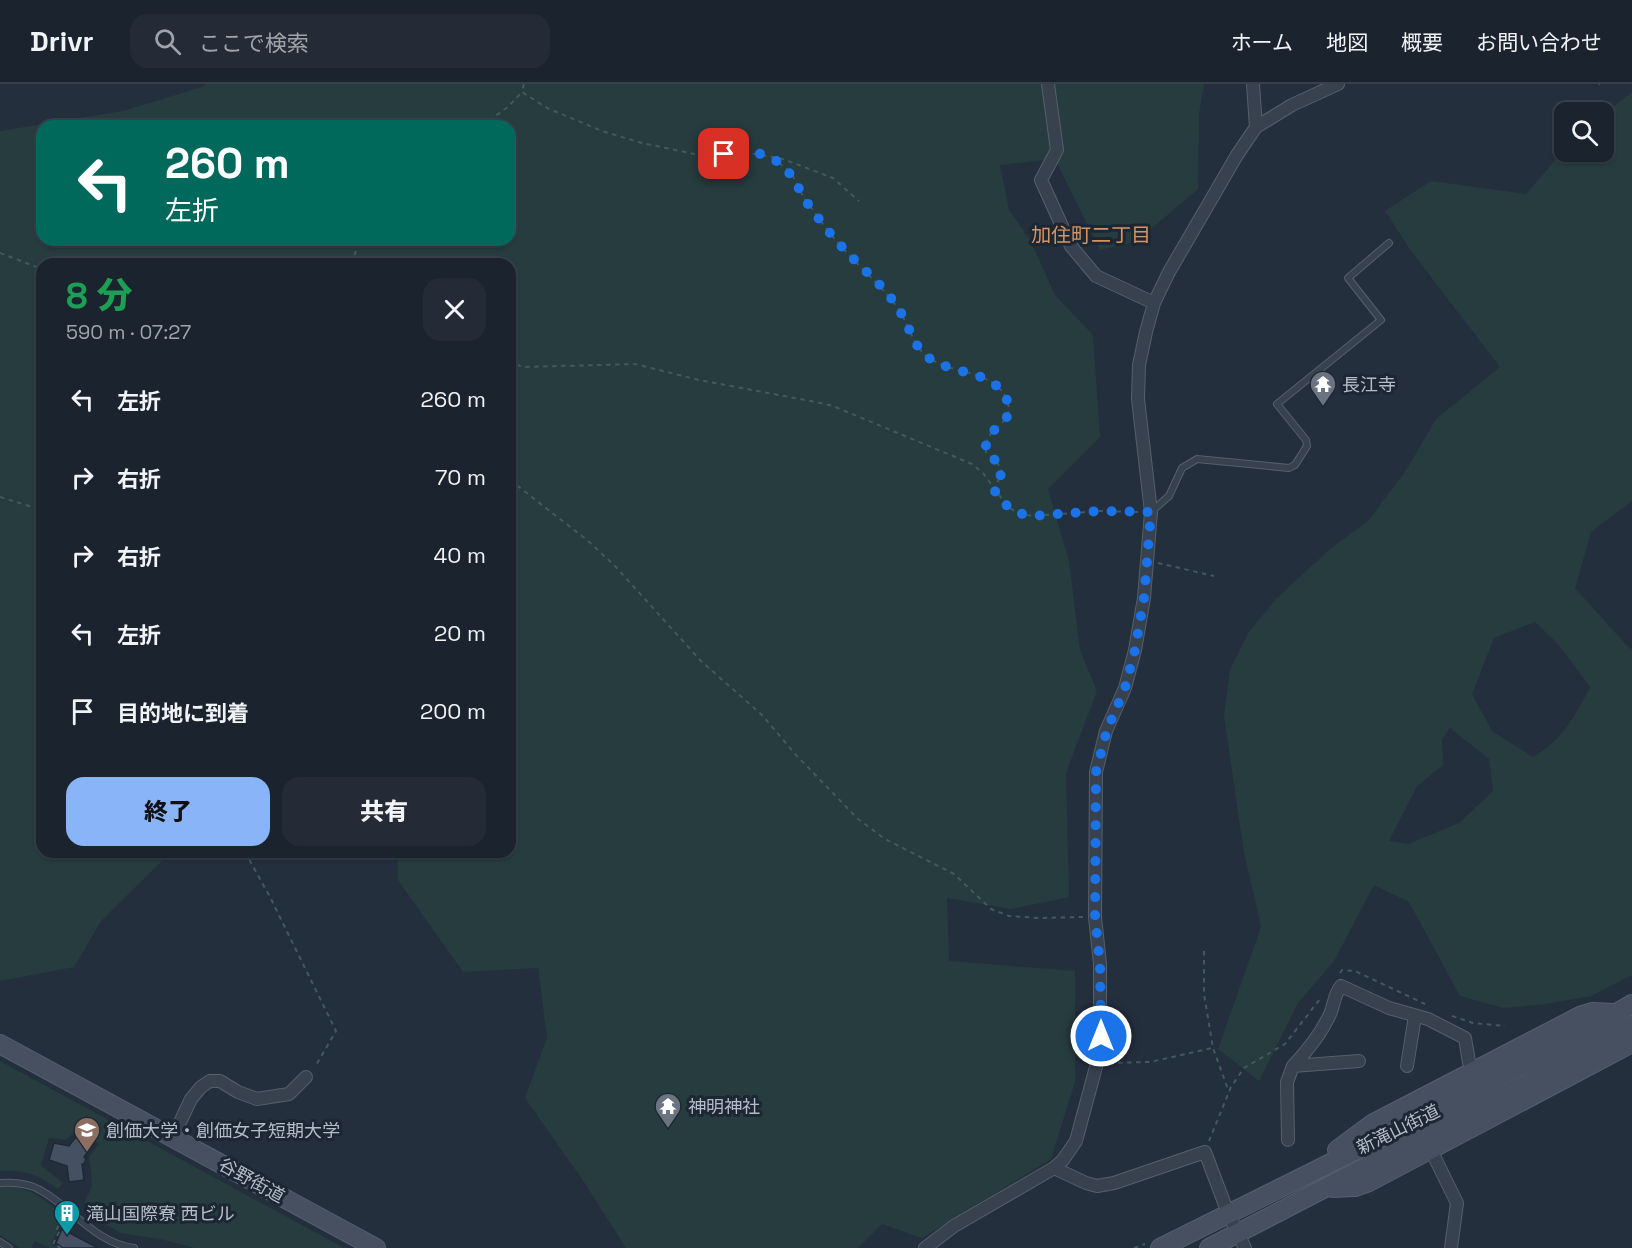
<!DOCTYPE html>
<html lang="ja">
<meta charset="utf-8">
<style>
:root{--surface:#1b232e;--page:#242b36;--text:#f1f3f6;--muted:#a0a4aa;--line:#39404a;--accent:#8ab4f8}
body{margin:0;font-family:"Space Grotesk","Noto Sans JP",sans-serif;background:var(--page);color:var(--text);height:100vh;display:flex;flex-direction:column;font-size:22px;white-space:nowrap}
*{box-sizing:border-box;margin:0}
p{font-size:20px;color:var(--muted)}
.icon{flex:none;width:33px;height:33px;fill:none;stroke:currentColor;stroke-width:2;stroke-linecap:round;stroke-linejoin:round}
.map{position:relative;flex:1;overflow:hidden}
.details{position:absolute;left:36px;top:174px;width:480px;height:600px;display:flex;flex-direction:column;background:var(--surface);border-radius:18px;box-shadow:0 2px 4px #0004,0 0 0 2px var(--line)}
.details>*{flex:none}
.top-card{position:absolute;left:36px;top:36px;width:480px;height:126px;border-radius:18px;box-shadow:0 2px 4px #0004,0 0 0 2px var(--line);background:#00695c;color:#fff;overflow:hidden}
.fabs{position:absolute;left:1554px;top:18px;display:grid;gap:12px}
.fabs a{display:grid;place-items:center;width:60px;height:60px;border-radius:12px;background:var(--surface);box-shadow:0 2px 4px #0004,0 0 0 2px var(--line);font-size:30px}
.pin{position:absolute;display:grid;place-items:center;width:51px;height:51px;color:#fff;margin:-26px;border-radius:12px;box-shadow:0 3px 9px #0006}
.me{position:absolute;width:66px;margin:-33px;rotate:0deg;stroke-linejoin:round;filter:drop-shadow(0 0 4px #0008)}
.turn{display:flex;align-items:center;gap:21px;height:126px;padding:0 30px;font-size:27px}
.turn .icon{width:78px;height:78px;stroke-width:2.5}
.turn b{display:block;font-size:42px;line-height:51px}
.round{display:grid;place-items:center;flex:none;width:63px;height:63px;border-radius:18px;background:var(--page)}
.overview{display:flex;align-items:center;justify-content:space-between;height:102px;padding:0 30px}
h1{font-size:36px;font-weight:800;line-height:45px;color:#1e9e55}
.action{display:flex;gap:12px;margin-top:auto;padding:12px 30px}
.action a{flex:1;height:69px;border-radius:18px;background:var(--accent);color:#111;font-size:24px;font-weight:800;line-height:69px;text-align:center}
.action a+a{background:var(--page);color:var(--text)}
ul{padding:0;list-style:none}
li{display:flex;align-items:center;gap:18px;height:78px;padding:0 30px}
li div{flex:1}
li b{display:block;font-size:22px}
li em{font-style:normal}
header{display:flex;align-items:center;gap:36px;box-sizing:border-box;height:84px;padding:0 30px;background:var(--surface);border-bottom:2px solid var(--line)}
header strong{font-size:28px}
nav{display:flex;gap:33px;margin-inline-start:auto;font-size:21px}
.search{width:420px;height:54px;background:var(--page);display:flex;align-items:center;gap:15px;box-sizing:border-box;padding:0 21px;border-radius:18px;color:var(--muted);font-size:22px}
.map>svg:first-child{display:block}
</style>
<header>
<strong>Drivr</strong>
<div class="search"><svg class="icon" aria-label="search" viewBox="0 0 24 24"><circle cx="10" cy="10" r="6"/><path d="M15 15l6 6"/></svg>ここで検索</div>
<nav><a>ホーム</a><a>地図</a><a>概要</a><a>お問い合わせ</a></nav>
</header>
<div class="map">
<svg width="1632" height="1164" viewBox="0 0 1632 1164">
<rect width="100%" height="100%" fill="#242f3e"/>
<path fill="#263c3f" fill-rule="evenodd" d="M205 0H1204L1199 30 1198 105 1137 157 1100 166 1055 75 1000 81 1009 126 1030 156 1055 211 1093 251 1100 353 1048 405 1069 477 1080 566 1097 607 1066 689 1069 813 1011 825 947 814 949 877 1075 887V998L1051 1075 922 1154 882 1140 858 1164H626L584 1098 525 1014 547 953 538 884 463 888 398 796 397 768H510V180H42V768H171L101 837 74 883 0 897V47L123 27 205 2ZM42 42H510V156H42Z
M1632 8V417L1591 448 1575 504 1629 564 1632 565V891L1591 912 1546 920 1504 924 1460 912 1409 818 1374 801 1334 877 1298 919 1259 997 1218 965 1261 843 1244 769 1224 632 1230 586 1249 548 1276 515 1330 465 1368 437 1407 385 1436 335 1500 283 1411 167 1385 127 1431 97 1526 110 1564 66 1604 68V30ZM1535 538 1558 560 1590 603C1576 631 1561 658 1533 673L1492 647 1472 610 1494 554ZM1450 644 1489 675 1493 707 1459 739 1408 760 1389 757 1417 702 1443 681 1442 655Z
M0 977 344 1164H195L160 1155 120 1149 85 1127C84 1114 88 1114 91 1103 93 1094 90 1083 89 1073L99 1060 79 1043 66 1056 49 1054 41 1081 63 1099 58 1105C39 1091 24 1085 0 1087Z
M0 1103C26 1100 44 1115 62 1131L57 1142 59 1143 51 1160 57 1164H50L35 1157 31 1164H20L0 1151Z"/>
<path fill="#455162" stroke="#1f2835" stroke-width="1.5" d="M80 1048 94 1060 84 1073 86 1074 84 1080H82L84 1096 69 1098 67 1082 49 1076 54 1059 69 1062Z
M62 1145 98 1164H63L56 1159Z"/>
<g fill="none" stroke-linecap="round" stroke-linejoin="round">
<g stroke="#565f6c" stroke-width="8">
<path id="lane" d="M1151 428 1169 412 1182 384 1197 375 1289 384 1295 381 1307 362 1306 356 1277 320 1381 236 1348 194 1389 159
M0 1099C14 1098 28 1099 40 1106 73 1124 95 1159 134 1164
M0 1158 9 1164"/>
</g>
<g stroke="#565f6c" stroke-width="14">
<path id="street" d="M1048 0 1057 66 1041 96 1071 162 1096 192 1154 219
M1253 0 1256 43
M1293 982C1308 966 1322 949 1331 928 1334 919 1335 909 1341 902L1389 924 1428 935 1465 954 1471 990
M1407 982 1415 932
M173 1053 191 1015 201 1003 210 997H220L238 1008 257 1015 289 1010 306 993
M1288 1056 1287 998 1293 982 1359 977
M1431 1066 1457 1119 1451 1164
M1054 1084 1086 1099 1097 1102 1114 1099 1205 1068 1228 1129 1245 1164
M925 1164 954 1142 1054 1084 1063 1076 1076 1057 1100 968V880L1095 833 1096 688 1106 647 1125 604 1135 566 1144 514 1151 428 1138 315 1139 281 1146 248 1154 219 1169 188 1237 71 1256 43 1292 21 1338 0"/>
</g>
<g stroke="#565f6c" stroke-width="20">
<path id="secondary" d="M0 960 376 1164
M1337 1066 1372 1040 1582 931 1592 928 1615 929
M1333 1104 1355 1103 1369 1098 1632 959
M1160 1164 1443 1023 1563 960 1632 920
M1209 1164 1532 997 1632 941"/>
</g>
<path stroke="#44595c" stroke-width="2" stroke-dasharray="4.5 4.5" stroke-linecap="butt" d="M524 0 522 8 547 24 602 47 642 59 704 72 744 68 783 75 833 94 859 117
M1599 0H1600
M482 42 509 22 522 8
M772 73C778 79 787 84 792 91 798 100 801 111 808 119 818 134 829 149 841 162 859 183 880 200 897 223 907 237 911 256 924 270 946 291 992 284 1006 314 1019 343 983 339 986 368L997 378 1002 388 994 406
M0 169 42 185
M352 180 359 156
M510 275 514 280 524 283 635 280 699 296 816 318 833 322 972 380 983 389 1008 423 1018 429 1032 432 1099 427 1138 428
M510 396 587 456 614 481 701 577 762 631 796 671 858 735 885 755 954 790 991 825 1009 832 1039 834 1083 833
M0 413 42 426
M1158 479 1214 492
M245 768 270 813 336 947 315 983
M1204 867V910L1213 964 1229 1008
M1340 889 1342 886 1355 887 1425 920
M1452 932 1473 939 1505 942
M1109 979 1150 978 1212 964
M1209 1057 1231 1003 1244 984 1285 960 1320 915
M61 1164 53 1160 60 1146 57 1145 62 1134
M1134 1164 1145 1160"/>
<use href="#lane" stroke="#38414e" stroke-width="6"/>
<use href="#street" stroke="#38414e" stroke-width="12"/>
<use href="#secondary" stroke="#465061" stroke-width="18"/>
</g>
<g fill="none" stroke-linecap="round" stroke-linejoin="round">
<path stroke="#1a73e8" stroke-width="10" stroke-dasharray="0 18" d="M724 70C739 69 760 66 773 75 791 85 796 101 806 117 816 132 831 151 843 164 862 185 887 204 901 229 909 242 912 257 923 269 945 292 991 283 1006 314 1019 343 983 339 986 368L997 378 1002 388 994 406 1008 423 1018 429 1032 432 1099 427 1151 428 1144 514 1135 566 1125 604 1107 646 1096 688 1095 833 1100 880 1101 952"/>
</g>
<defs>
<g id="temple-pin" transform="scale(1.35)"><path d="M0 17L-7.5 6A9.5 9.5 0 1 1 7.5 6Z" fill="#6b7280" stroke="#1d2633"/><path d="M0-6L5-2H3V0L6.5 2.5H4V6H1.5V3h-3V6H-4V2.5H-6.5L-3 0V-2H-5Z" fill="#fff"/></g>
<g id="university-pin" transform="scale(1.35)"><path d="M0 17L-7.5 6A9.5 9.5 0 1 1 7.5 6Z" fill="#8d6e63" stroke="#1d2633"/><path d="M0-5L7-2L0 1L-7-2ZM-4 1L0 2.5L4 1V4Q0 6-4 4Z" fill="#fff"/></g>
<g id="building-pin" transform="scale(1.35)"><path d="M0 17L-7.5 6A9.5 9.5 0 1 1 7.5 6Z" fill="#0f9aa8" stroke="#1d2633"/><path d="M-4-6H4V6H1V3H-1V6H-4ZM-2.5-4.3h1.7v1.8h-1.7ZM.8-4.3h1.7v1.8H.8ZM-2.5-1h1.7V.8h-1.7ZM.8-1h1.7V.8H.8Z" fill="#fff"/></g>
</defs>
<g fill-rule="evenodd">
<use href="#temple-pin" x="1323" y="300"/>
<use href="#temple-pin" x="668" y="1022"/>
<use href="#university-pin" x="87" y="1046"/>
<use href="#building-pin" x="67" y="1129"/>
</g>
<g text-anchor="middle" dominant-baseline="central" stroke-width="6" stroke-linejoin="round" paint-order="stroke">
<g font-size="18" fill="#b4bcc9" stroke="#1d2633" text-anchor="start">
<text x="1342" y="300">長江寺</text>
<text x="688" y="1022">神明神社</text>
<text x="106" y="1046">創価大学・創価女子短期大学</text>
<text x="86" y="1129">滝山国際寮 西ビル</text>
</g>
<g font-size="18" fill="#b4bcc9" stroke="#1d2633">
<text transform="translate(1398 1045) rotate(-26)">新滝山街道</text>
<text transform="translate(252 1096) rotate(29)">谷野街道</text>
</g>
<g font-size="20" fill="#d59563" stroke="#1d2633">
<text x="1091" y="151">加住町二丁目</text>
</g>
</g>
</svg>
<div class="fabs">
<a><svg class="icon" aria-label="search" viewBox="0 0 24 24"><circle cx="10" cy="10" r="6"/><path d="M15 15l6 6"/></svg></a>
</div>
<div class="pin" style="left:724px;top:70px;background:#d93025"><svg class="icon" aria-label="arrive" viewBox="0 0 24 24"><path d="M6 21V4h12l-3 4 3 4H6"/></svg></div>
<svg class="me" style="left:1101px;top:952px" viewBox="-20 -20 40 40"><circle r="17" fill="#1a73e8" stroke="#fff" stroke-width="3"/><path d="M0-11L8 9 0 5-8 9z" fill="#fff"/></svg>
<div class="top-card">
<div class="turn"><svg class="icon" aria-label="left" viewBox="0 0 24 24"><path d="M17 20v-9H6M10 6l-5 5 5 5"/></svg><div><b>260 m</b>左折</div></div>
</div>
<section class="details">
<div class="overview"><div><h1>8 分</h1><p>590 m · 07:27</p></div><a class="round"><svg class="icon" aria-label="close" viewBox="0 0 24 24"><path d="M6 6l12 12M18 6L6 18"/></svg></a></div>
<ul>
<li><svg class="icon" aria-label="left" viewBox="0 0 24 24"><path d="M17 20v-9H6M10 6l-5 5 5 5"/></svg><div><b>左折</b></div><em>260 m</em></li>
<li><svg class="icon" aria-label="right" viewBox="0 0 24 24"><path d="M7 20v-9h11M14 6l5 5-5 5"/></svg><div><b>右折</b></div><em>70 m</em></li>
<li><svg class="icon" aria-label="right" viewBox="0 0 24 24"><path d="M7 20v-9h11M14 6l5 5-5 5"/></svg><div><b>右折</b></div><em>40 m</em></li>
<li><svg class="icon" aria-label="left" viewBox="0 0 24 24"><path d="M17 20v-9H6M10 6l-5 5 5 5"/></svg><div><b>左折</b></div><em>20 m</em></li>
<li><svg class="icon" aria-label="arrive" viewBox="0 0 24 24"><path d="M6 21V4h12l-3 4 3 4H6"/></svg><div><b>目的地に到着</b></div><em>200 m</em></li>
</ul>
<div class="action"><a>終了</a><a>共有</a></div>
</section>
</div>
